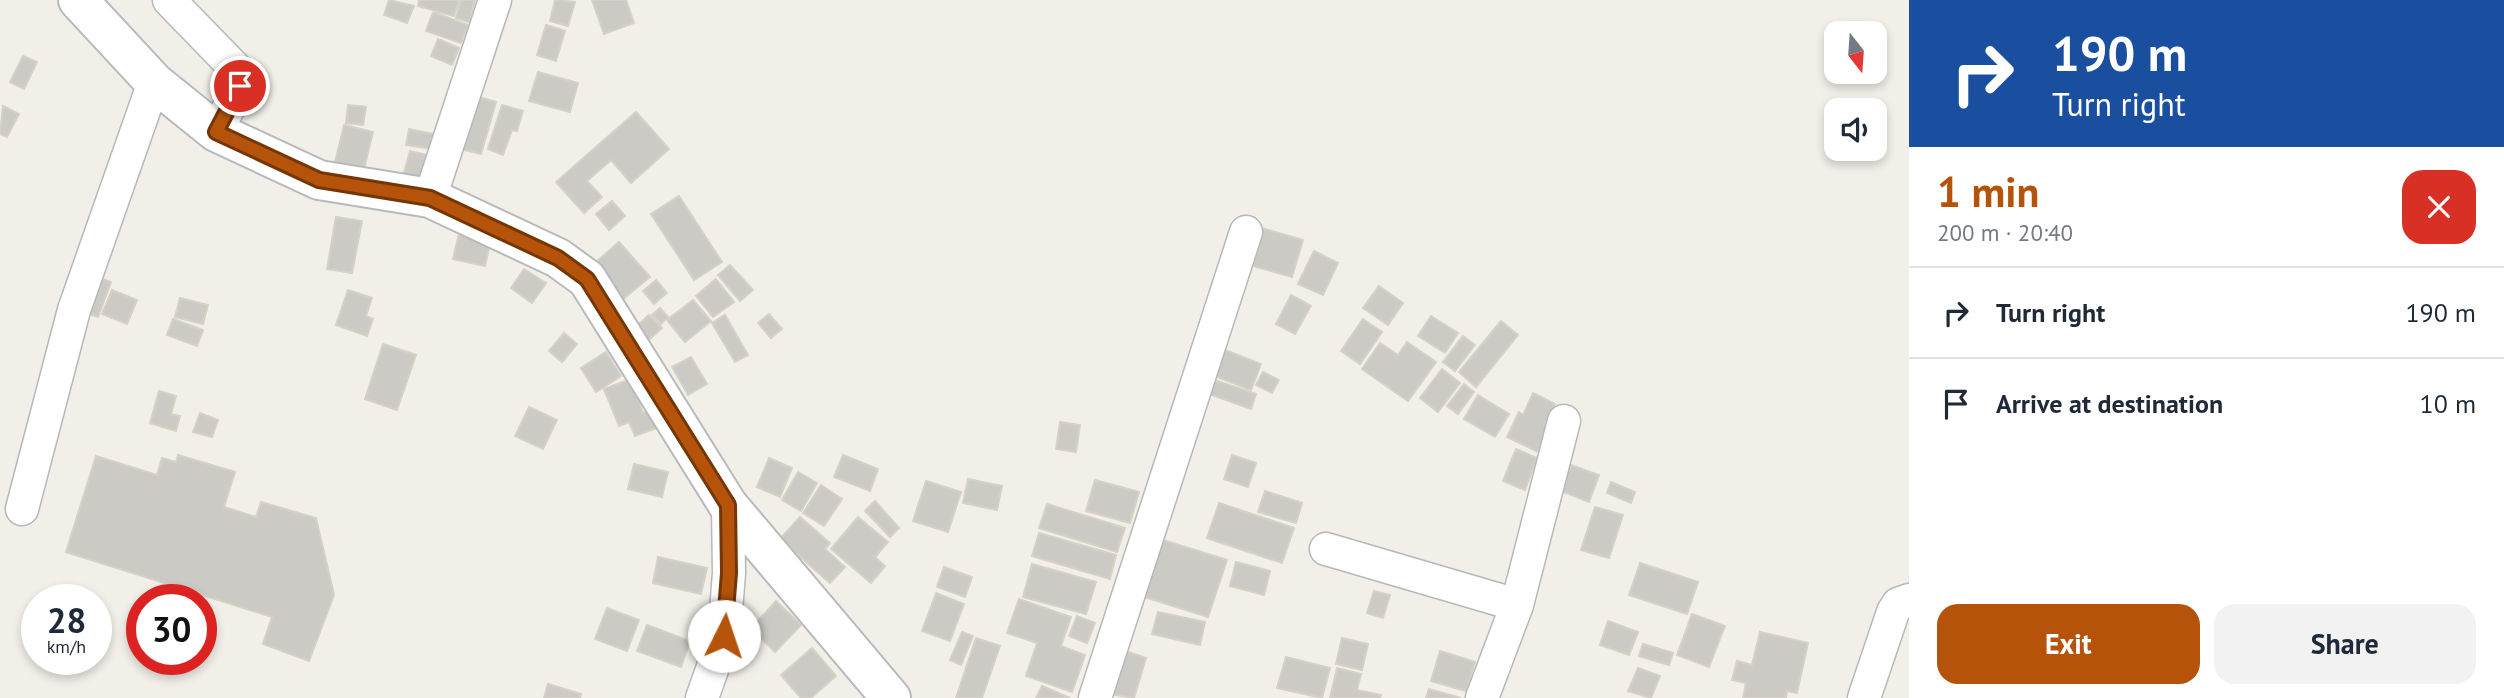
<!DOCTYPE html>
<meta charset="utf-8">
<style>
:root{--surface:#fff;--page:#f2f2f3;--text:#1f2937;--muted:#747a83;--line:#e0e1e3;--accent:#b45309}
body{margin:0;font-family:"PT Sans",sans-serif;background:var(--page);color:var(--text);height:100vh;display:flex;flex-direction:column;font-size:26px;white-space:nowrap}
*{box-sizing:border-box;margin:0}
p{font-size:23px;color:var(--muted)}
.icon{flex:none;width:38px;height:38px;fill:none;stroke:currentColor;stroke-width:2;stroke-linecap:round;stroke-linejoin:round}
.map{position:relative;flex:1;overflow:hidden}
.sheet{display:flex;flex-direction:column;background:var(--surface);width:595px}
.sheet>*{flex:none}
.top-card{background:#1a4fa0;color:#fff;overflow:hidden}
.needle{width:46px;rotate:163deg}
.buttons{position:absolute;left:1824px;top:21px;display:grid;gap:14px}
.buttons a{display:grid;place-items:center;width:63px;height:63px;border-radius:14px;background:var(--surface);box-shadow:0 4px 10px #0003;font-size:35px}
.speed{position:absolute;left:21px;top:584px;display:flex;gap:14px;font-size:35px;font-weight:700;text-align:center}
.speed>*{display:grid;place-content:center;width:91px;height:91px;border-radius:50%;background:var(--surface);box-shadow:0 4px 10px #0003;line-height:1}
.speed small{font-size:18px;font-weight:400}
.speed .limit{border:10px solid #d22;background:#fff;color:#111}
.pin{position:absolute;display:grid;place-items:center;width:60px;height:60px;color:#fff;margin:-30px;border:4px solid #fff;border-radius:50%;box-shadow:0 2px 7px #0007}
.me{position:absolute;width:77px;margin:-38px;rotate:4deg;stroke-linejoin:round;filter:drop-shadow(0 0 5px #0008)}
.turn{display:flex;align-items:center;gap:24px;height:147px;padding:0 28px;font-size:32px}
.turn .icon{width:91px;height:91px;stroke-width:2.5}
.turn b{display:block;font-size:49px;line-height:60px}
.round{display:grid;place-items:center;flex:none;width:74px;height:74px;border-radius:21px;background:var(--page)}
.summary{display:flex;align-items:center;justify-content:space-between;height:119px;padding:0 28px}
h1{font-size:42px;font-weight:700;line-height:52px;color:var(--accent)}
.button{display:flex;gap:14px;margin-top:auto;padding:14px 28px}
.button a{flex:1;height:80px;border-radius:21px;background:var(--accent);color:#fff;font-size:28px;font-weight:700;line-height:80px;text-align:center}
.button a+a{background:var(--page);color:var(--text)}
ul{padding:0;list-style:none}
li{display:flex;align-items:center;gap:21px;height:91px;padding:0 28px;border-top:2px solid var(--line)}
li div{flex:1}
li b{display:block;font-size:26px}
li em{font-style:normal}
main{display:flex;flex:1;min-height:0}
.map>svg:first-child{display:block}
</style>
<main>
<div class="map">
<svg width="1909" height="698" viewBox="0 0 1909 698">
<rect width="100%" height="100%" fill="#f1efe8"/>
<path fill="#cccac5" stroke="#d6d1c6" stroke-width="2" d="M389 0 414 6 407 23 384 15Z
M419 0H459L454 16 418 6Z
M461 0H475L469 22 456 18Z
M555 0 575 2 568 26 550 21Z
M592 0H626L634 23 604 34Z
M433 12 468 25 461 43 426 31Z
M546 25 565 31 556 61 537 55Z
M438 39 459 48 452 65 431 56Z
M23 56 37 62 24 89 10 82Z
M538 72 578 83 570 112 529 101Z
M468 94 496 102 481 154 453 147Z
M348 105 366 107 363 125 346 123Z
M502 105 523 111 517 131 512 130 503 155 488 149Z
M3 106 19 114 7 137 0 134Z
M636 112 669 149 631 183 611 160 587 181 602 197 584 213 556 182Z
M344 125 373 132 361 182 332 175Z
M409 129 434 134 432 149 406 145Z
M410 151 427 155 418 192 400 187Z
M679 196 722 262 694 280 651 214Z
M612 201 625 216 609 230 596 214Z
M336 217 362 221 352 273 327 269Z
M1261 228 1303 240 1292 277 1250 265Z
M459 234 491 240 485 266 453 259Z
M619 242 650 277 617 304 588 269Z
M1314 251 1338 263 1323 295 1298 284Z
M730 265 753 290 740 301 718 275Z
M524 269 546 283 532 303 511 288Z
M92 275 111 282 98 317 78 310Z
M716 279 734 302 713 317 696 296Z
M656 280 667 293 654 304 643 291Z
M1379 286 1403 303 1388 325 1363 308Z
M112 290 137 300 127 324 102 314Z
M348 290 372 298 366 316 373 319 367 336 336 325Z
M1291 295 1311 306 1295 334 1276 324Z
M180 298 208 305 203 324 175 317Z
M693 300 711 321 685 342 667 320Z
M660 308 668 317 661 324 652 315Z
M769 314 782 329 771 338 758 323Z
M649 315 662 328 641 347 628 334Z
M725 315 748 355 735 362 712 323Z
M1431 316 1458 333 1445 353 1418 336Z
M173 319 203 330 197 346 167 335Z
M1363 319 1382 332 1360 364 1341 351Z
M1501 321 1518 335 1476 387 1459 372Z
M564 333 577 344 562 362 549 351Z
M1463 336 1475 345 1455 371 1443 362Z
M1407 342 1436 362 1408 401 1362 369 1380 343 1398 355Z
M383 344 416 355 397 410 365 399Z
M1220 348 1261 364 1251 390 1209 374Z
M606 352 621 376 596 392 581 368Z
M691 357 707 384 688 395 672 367Z
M1442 369 1460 383 1438 412 1420 398Z
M1263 372 1279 380 1272 393 1256 385Z
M630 379 643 413 650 410 657 428 635 436 629 422 619 426 604 389Z
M1214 380 1256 394 1251 409 1209 394Z
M1464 384 1474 392 1458 414 1447 406Z
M159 391 176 396 171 414 180 416 176 431 150 423Z
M1533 393 1555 404 1544 425 1549 428 1538 452 1507 437 1519 412 1523 415Z
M1478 395 1509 414 1495 437 1464 419Z
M529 407 557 420 543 449 515 436Z
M200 413 218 420 212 437 193 432Z
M1060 422 1080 425 1076 452 1056 449Z
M1516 449 1537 458 1525 490 1503 481Z
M178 455 235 472 224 507 256 517 261 502 316 518 334 595 309 661 263 644 272 617 66 552 96 456 157 475 162 458 176 462Z
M843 455 878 469 870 491 834 477Z
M1232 455 1256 463 1248 487 1224 479Z
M769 458 792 468 780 497 757 487Z
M634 464 668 472 662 497 628 489Z
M1571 465 1599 475 1589 502 1561 491Z
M798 472 817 483 801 511 782 500Z
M968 479 1002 486 997 510 963 503Z
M1095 480 1139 492 1130 523 1086 511Z
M926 481 961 492 948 532 913 521Z
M1611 482 1635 492 1631 503 1607 493Z
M821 485 842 499 824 526 803 513Z
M1265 491 1302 503 1296 523 1258 512Z
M875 501 899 528 890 537 865 511Z
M1219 503 1294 528 1282 563 1207 538Z
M1047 504 1125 528 1117 552 1039 528Z
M1595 507 1623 515 1609 558 1581 550Z
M800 517 830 543 825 549 845 567 830 583 780 539Z
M858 517 888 542 875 557 885 566 871 583 831 549Z
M1039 533 1116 555 1110 579 1032 556Z
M1150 536 1227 560 1208 617 1132 593Z
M658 557 707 568 701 594 653 583Z
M1236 562 1270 571 1264 595 1230 586Z
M1640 563 1698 582 1687 614 1629 595Z
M1032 564 1096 582 1086 614 1023 597Z
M944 567 972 577 965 597 937 587Z
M1374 591 1390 595 1383 618 1367 613Z
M936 593 964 604 950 641 922 631Z
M1019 599 1071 617 1061 646 1085 655 1072 692 1026 676 1037 643 1007 633Z
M776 601 801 625 775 652 751 628Z
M607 608 639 620 627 651 595 639Z
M1158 612 1205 622 1200 645 1152 634Z
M1692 614 1725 626 1709 667 1677 655Z
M1077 616 1095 623 1087 643 1069 636Z
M1608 621 1638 632 1629 655 1600 645Z
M647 625 690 641 681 667 637 651Z
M962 632 973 636 961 665 950 660Z
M1760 632 1808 643 1797 693 1787 691 1786 698H1743L1746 683 1732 680 1737 661 1752 665Z
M976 638 1000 646 982 698H956Z
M1342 638 1368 644 1362 670 1336 664Z
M1643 644 1673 653 1669 665 1639 656Z
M812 648 836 676 811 698H801L781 675Z
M1122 650 1146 658 1134 698 1109 694Z
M1440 651 1475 662 1466 691 1431 681Z
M1286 657 1330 668 1322 698 1277 688Z
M1337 668 1361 674 1357 690 1381 695 1380 698H1330Z
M1638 668 1660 676 1651 698 1628 691Z
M548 684 581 694 580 698H544Z
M1042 686 1070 698H1036Z
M1429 689 1461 698H1426Z"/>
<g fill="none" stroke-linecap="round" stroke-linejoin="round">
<g stroke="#b5b8bc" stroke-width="35">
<path id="street" d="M169 0 237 70 240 86 216 132
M430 198 495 0
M22 509 74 310 154 82
M1326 549 1517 605
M702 698 724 636 729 573 728 505
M1095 698 1246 232
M1482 698 1517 605 1564 421
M1864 698 1893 612 1898 604 1909 600"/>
</g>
<g stroke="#b6babf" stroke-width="42">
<path id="secondary" d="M78 0 154 82 216 132 319 180 430 198 558 258 587 279 728 505 891 698"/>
</g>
<use href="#street" stroke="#fff" stroke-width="32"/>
<use href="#secondary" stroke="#fff" stroke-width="38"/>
</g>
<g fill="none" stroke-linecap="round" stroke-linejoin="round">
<g stroke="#753606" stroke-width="18">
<path id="route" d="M240 86 216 132 319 180 430 198 558 258 587 279 728 505 729 573 724 636"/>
</g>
<use href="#route" stroke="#b45309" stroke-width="12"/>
</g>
</svg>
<div class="buttons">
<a><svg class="needle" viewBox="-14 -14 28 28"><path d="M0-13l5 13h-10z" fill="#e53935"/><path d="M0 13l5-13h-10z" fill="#747a83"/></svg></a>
<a><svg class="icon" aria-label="sound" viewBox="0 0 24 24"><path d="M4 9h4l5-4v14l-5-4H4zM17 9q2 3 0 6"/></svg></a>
</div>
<div class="speed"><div>28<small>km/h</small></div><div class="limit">30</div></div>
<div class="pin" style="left:240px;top:86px;background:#d93025"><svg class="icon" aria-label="arrive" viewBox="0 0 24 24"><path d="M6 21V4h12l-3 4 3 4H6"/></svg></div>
<svg class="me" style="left:724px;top:636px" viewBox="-20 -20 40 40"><circle r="19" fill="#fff"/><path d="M0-13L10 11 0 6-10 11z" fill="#b45309"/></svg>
</div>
<section class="sheet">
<div class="top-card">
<div class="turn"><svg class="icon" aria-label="right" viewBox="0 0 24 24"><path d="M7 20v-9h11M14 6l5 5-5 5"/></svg><div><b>190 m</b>Turn right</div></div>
</div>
<div class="summary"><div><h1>1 min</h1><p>200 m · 20:40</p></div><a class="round" style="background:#d93025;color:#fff"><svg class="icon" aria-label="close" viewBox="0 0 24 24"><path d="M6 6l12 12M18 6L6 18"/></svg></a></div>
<ul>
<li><svg class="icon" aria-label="right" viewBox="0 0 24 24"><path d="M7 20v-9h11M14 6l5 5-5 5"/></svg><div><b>Turn right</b></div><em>190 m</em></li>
<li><svg class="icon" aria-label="arrive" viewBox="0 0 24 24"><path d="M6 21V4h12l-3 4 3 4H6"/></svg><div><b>Arrive at destination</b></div><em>10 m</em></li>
</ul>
<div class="button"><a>Exit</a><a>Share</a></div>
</section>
</main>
